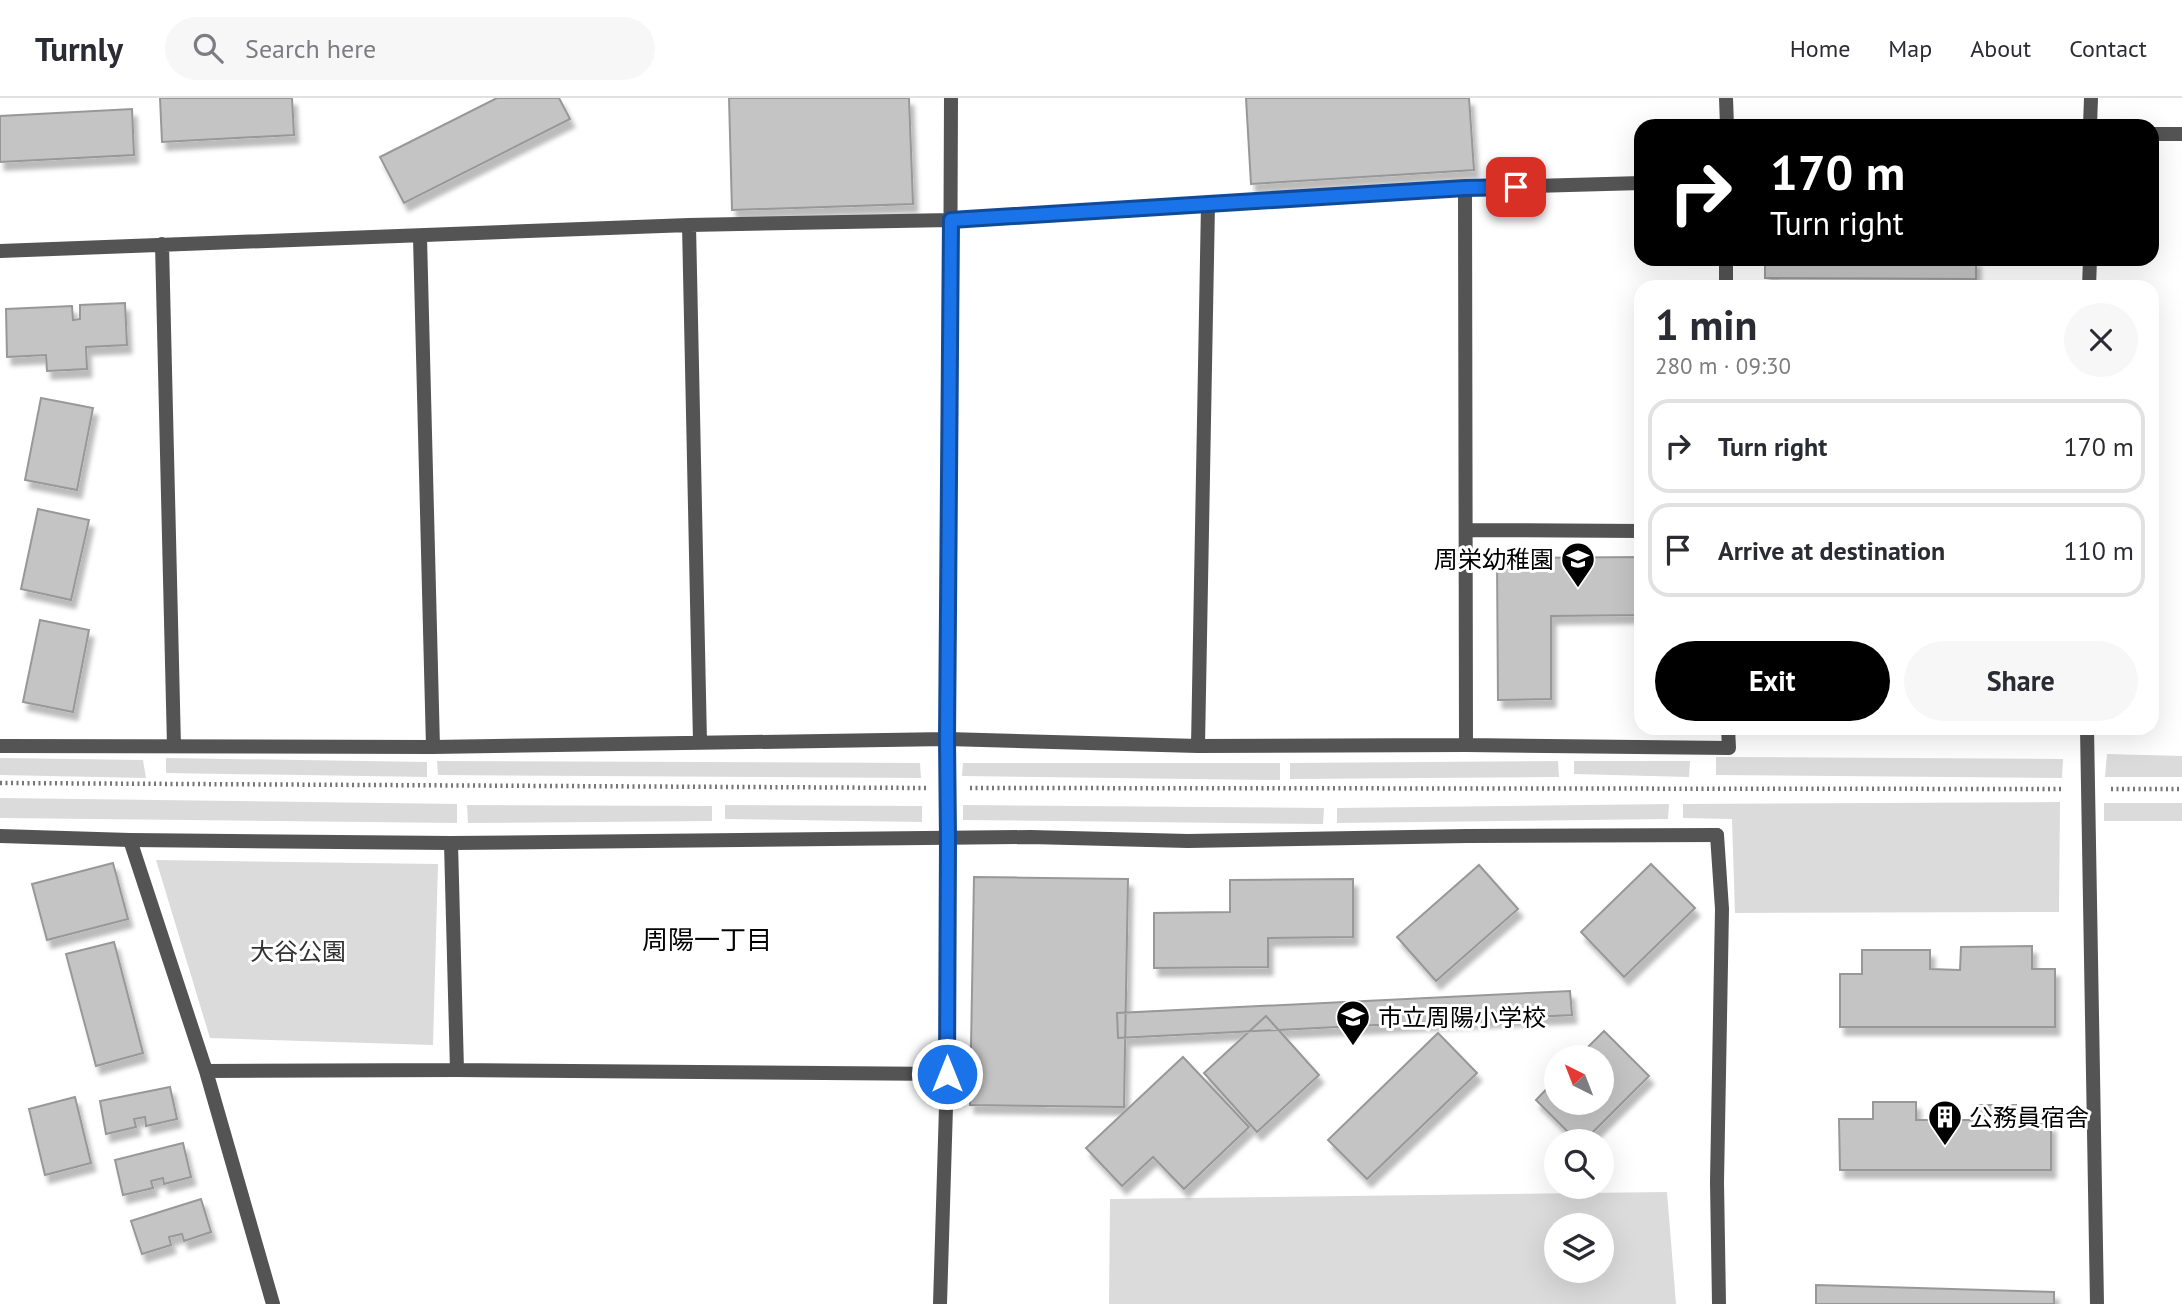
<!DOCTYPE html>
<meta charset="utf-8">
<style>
:root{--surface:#fff;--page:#f7f7f7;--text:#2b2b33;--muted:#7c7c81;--line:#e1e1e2;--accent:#000}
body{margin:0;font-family:"PT Sans","Noto Sans JP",sans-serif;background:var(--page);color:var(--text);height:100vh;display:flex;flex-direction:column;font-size:26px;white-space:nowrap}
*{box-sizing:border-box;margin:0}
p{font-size:23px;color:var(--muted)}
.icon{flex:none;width:38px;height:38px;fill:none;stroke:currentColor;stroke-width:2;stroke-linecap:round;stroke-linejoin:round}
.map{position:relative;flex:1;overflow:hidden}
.drawer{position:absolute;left:1634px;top:182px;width:525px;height:455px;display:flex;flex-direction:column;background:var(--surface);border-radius:21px;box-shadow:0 7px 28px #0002}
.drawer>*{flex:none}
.guide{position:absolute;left:1634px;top:21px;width:525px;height:147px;border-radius:21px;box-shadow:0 7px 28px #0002;background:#000;color:#fff;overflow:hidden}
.needle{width:46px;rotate:318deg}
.buttons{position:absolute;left:1544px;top:947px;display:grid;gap:14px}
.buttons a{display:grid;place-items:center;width:70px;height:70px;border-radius:50%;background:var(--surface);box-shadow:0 7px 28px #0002;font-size:35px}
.pin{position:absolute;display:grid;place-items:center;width:60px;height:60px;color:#fff;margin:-30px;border-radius:14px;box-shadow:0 4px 10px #0006}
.me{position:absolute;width:77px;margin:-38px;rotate:0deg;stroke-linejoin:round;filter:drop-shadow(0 0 5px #0008)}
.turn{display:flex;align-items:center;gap:24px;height:147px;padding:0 21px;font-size:32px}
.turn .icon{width:91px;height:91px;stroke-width:2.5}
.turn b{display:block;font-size:49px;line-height:60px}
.round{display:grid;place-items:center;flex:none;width:74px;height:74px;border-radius:37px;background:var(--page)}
.summary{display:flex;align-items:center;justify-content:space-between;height:119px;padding:0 21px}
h1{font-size:42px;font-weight:700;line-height:52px}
.button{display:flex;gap:14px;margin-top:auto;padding:14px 21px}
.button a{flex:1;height:80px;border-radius:42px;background:var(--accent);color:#fff;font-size:28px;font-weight:700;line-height:80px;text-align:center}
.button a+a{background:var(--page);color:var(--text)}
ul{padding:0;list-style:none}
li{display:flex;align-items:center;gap:21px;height:94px;margin:0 14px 10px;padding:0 7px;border:4px solid var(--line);border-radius:21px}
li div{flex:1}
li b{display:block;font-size:26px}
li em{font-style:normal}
header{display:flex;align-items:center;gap:42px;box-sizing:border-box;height:98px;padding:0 35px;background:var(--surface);border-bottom:2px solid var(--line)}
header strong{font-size:33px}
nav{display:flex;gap:38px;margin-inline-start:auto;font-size:24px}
.search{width:490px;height:63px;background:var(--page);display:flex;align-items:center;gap:18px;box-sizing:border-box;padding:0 24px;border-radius:38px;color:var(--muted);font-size:26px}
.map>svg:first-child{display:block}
</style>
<header>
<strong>Turnly</strong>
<div class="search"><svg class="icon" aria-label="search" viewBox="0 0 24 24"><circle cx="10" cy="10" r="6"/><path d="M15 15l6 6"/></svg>Search here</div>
<nav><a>Home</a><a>Map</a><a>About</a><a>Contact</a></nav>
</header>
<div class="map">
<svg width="2182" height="1206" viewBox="0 0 2182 1206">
<defs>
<filter id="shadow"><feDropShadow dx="4.5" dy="8" stdDeviation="2" flood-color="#0004"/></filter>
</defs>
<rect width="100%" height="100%" fill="#fff"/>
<path fill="#dbdbdb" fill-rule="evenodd" d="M2107 656 2182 658V679H2105Z
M1716 659 2063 661 2062 680 1716 677Z
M0 660 143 662 146 680 0 677Z
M166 660 427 664V679L166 675Z
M437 663 920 665 921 680 438 677Z
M1558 663 1559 679 1290 681V665Z
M1574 663H1690L1689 679 1574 676Z
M963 665H1280V682L962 678Z
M0 700 457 706V725L0 720Z
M2060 704 2059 814 1735 815 1732 721 1683 720V706Z
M2104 705H2182V723H2104Z
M1669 706 1668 721 1337 725V710Z
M467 707 712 708V723L468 725Z
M725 707 922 708V724L725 721Z
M963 707 1324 710 1323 726 963 722Z
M156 762 438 766 433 947 210 940Z
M1667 1094 1676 1206H1109L1110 1101ZM1556 1127H1601V1172H1556Z"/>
<path fill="#c4c4c4" stroke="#989898" stroke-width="2" filter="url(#shadow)" d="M160 0H292L294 37 162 44Z
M497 0H559L570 21 404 105 380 59Z
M729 0H909L913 106 732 112Z
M1246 0H1469L1474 72 1251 86Z
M132 11 134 57 0 64V18Z
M1765 161H1976V181L1765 180Z
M125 205 127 247 86 249 87 271 47 273 46 257 7 259 6 211 72 208 73 222 80 221V207Z
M41 300 93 310 77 392 25 382Z
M38 411 89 422 71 502 21 491Z
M1642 459V517L1551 518V601L1498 602 1497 460Z
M40 522 89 532 73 614 23 604Z
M113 765 128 821 47 842 32 786Z
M1651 766 1695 810 1624 879 1581 834Z
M1479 767 1518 811 1436 883 1397 839Z
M974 779 1128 781 1124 1009 970 1007Z
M1353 781V839L1268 840V869L1154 870V815L1230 814V782Z
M114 844 143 955 96 968 66 856Z
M2032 848V871H2055V929H1840V876H1862V852H1930V871L1960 872 1961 849Z
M1570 893 1572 917 1118 940 1117 915Z
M1266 918 1319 977 1257 1034 1204 975Z
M1604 933 1649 978 1584 1043H1577L1536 1002 1556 981V1004H1601V959H1578Z
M1438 935 1477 975 1367 1081 1328 1042Z
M1183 959 1249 1029 1184 1091 1153 1059 1122 1088 1086 1050Z
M170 989 177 1021 146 1028 145 1019 134 1021 136 1029 106 1036 100 1003Z
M75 999 91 1065 45 1077 29 1011Z
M1873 1004H1916V1022H1977V1007H2016V1026H2051V1072H1840L1839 1021H1873Z
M183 1045 191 1079 164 1086 163 1080 151 1083 153 1090 123 1097 115 1062Z
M201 1101 211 1134 184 1143 182 1136 169 1139 171 1147 142 1156 131 1123Z
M1816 1187 2054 1194V1206H1816Z"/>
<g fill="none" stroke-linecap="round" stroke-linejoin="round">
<path stroke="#767676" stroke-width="4.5" stroke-dasharray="2 3.5" stroke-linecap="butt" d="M0 685 927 690
M970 690 2064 691
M2111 691H2182"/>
<path stroke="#545454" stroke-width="14" d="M1726 0 1727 28
M1465 90 1466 647
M689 127 700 644
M420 139 433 649
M162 146 174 648
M0 153 689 127 951 122 1465 90 1642 85
M1726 189V161
M1466 432 1642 433
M0 648 433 649 947 641 1198 648 1466 647 1729 650 1728 630
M1198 648 1208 106
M1717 737 1722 811 1717 1084 1719 1206
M130 742 206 973 273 1206
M451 745 457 972
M206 973 457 972 947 976
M940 1206 947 976 951 0"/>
<path stroke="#545454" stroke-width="14" d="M2090 28 2091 0
M2152 36H2182
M2089 189 2090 161
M2087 630 2097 1206
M0 738 130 742 451 745 1030 739 1188 743 1467 738 1717 737"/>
</g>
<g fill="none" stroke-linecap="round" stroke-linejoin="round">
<g stroke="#114b97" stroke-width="18">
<path id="route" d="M947 976 948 740 947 641 951 122 1465 90 1516 89"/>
</g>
<use href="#route" stroke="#1a73e8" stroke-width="12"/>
</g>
<defs>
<g id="school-pin" transform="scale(1.75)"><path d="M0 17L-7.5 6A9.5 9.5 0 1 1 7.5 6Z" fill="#000" stroke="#fff"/><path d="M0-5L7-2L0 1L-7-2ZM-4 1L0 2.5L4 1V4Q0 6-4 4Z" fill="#fff"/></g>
<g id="building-pin" transform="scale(1.75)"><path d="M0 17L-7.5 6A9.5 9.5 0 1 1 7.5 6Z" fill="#000" stroke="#fff"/><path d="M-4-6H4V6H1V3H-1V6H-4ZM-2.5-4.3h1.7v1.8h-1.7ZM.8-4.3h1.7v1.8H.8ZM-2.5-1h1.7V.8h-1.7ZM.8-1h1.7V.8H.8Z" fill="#fff"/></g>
</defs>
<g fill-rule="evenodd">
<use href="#school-pin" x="1578" y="461"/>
<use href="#school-pin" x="1353" y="919"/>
<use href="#building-pin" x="1945" y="1019"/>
</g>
<g text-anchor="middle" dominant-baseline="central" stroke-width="6" stroke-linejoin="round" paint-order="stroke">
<g font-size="24" fill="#000" stroke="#fff" text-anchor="start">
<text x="1554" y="461" text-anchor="end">周栄幼稚園</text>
<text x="1378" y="919">市立周陽小学校</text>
<text x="1969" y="1019">公務員宿舎</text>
</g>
<g font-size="24" fill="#323232" stroke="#fff">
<text x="298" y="853">大谷公園</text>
</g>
<g font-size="26" fill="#000" stroke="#fff">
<text x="707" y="841">周陽一丁目</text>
</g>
</g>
</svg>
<div class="buttons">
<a><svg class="needle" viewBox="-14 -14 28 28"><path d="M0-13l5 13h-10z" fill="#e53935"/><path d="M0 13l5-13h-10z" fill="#7c7c81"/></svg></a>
<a><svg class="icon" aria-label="search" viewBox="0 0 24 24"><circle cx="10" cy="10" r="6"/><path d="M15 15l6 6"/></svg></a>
<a><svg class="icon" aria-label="layers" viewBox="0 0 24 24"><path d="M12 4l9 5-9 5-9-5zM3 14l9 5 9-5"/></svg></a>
</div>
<div class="pin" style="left:1516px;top:89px;background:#d93025"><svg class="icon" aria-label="arrive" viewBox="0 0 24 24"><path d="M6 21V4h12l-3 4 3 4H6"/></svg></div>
<svg class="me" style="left:947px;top:976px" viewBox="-20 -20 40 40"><circle r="17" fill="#1a73e8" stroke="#fff" stroke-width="3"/><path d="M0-11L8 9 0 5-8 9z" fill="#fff"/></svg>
<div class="guide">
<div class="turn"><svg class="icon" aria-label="right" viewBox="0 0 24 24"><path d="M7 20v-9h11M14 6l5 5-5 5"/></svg><div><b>170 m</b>Turn right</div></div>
</div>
<section class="drawer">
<div class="summary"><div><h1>1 min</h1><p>280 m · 09:30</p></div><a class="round"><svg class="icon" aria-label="close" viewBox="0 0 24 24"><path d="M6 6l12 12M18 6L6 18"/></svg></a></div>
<ul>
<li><svg class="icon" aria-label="right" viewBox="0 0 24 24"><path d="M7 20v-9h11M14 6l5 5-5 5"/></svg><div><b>Turn right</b></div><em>170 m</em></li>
<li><svg class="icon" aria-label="arrive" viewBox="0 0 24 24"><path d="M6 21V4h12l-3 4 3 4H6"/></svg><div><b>Arrive at destination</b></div><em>110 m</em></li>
</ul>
<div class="button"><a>Exit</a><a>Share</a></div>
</section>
</div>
